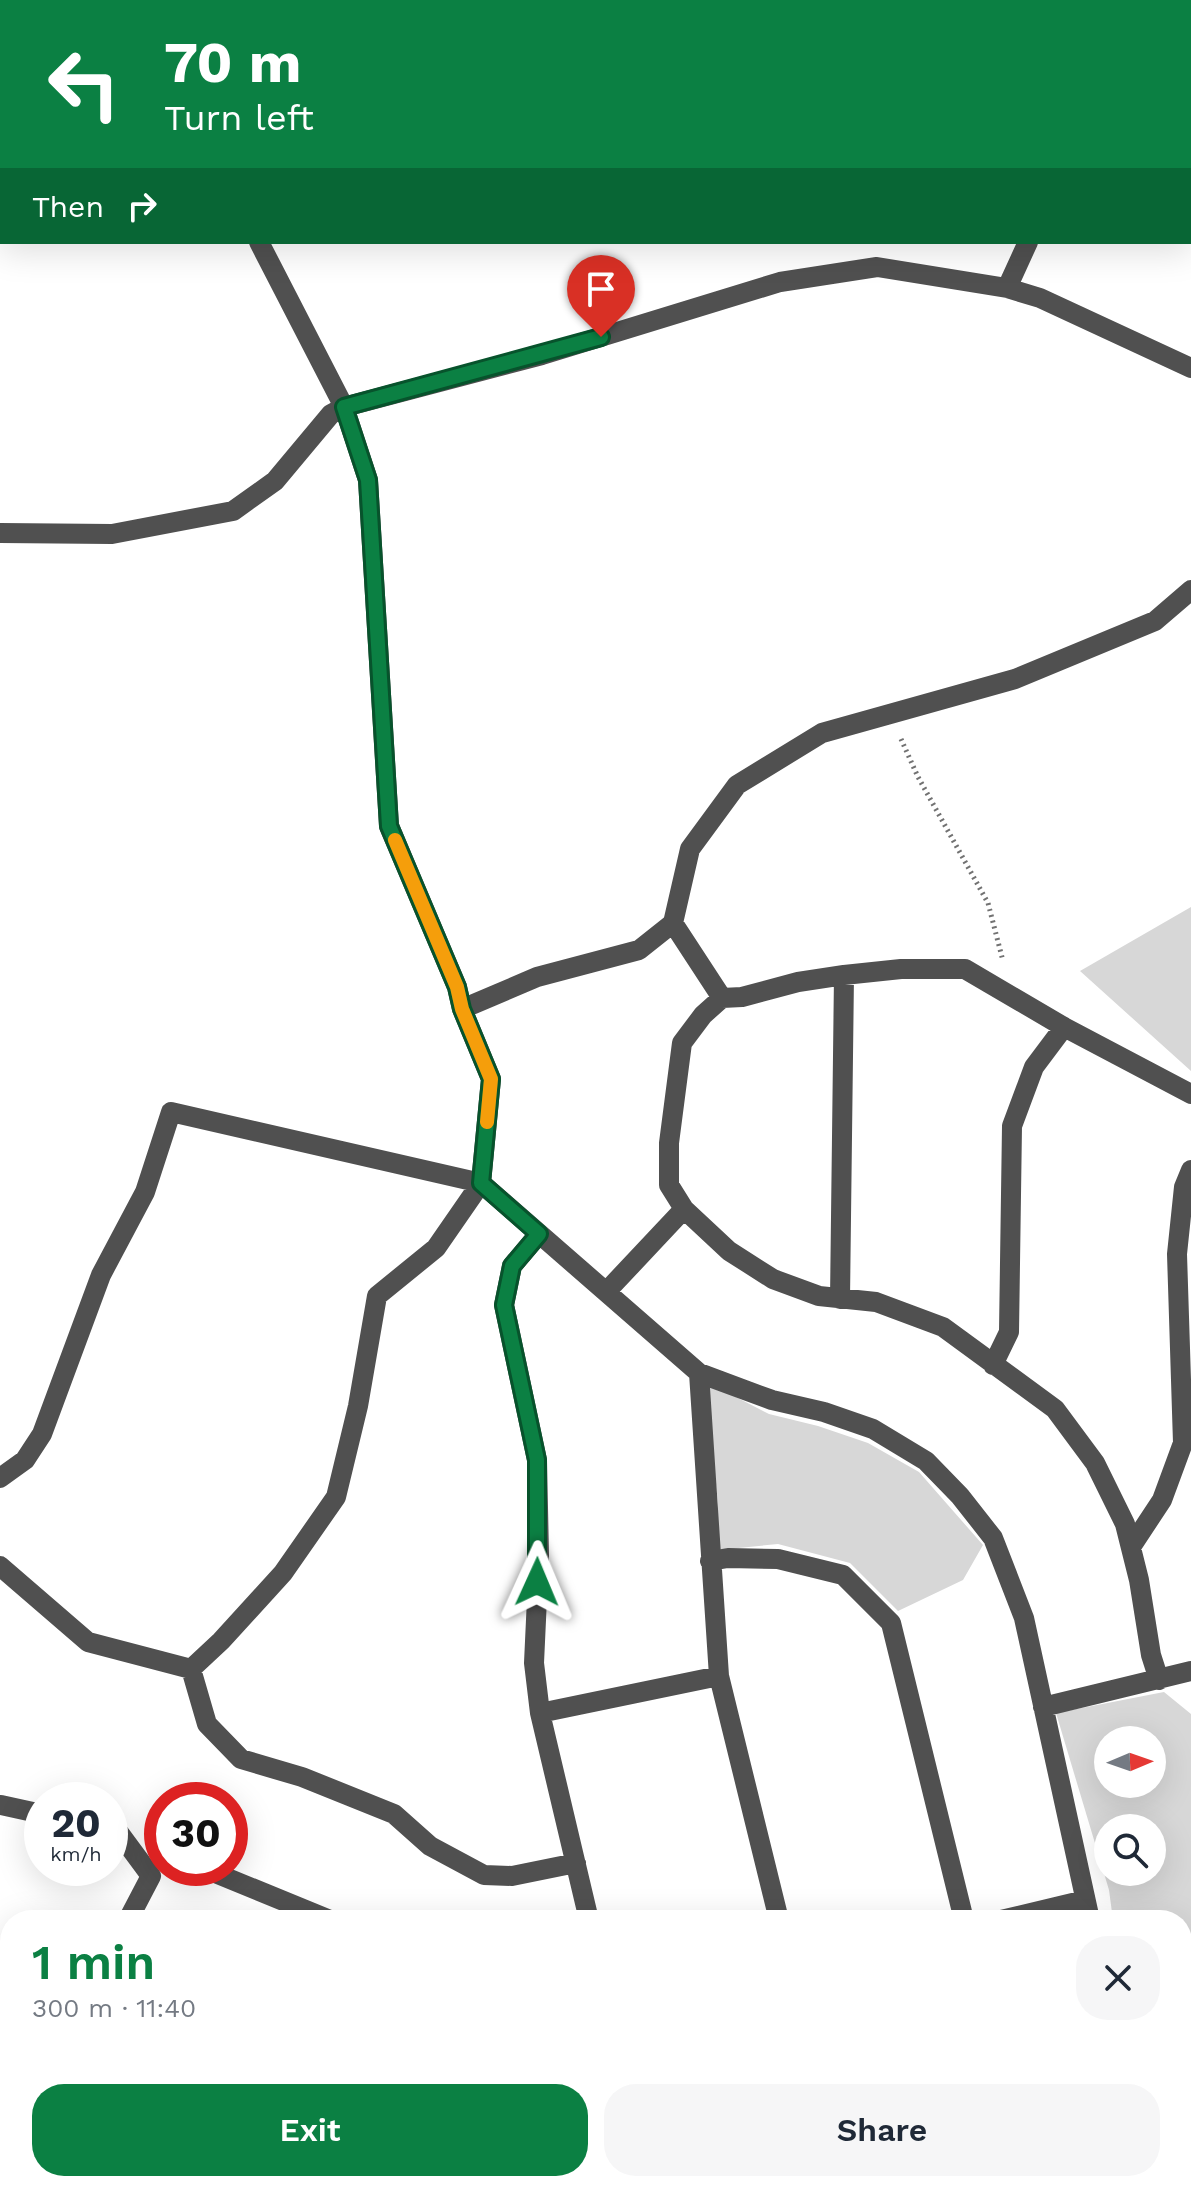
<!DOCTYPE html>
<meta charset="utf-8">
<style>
:root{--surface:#fff;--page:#f6f6f7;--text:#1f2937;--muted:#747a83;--accent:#0b8043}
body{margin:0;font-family:"Work Sans",sans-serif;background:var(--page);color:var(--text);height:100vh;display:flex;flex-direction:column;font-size:30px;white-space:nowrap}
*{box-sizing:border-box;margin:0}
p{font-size:26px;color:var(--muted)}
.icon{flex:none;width:44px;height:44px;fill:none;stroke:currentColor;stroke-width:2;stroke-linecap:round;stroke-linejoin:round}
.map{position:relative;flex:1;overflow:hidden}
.drawer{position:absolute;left:0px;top:1910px;width:1192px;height:282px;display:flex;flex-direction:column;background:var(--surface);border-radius:32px 32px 0 0;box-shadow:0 8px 32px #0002}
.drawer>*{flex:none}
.hud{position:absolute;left:0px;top:0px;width:1192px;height:244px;box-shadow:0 8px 32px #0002;background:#0b8043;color:#fff;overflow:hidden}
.needle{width:52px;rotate:88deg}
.tools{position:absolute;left:1094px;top:1726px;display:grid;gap:16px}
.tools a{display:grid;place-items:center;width:72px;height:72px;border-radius:50%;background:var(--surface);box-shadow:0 8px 32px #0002;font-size:40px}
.speed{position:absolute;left:24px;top:1782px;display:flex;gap:16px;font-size:40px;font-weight:700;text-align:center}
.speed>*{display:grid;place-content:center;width:104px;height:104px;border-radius:50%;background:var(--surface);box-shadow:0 8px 32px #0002;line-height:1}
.speed small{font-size:20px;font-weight:400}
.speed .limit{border:12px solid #d22;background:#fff;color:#111}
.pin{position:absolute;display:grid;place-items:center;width:68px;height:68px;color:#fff;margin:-82px -34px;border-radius:50% 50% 50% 0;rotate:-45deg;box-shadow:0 0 8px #0007}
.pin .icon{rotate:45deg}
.me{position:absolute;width:88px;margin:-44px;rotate:1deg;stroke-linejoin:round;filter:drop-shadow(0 0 6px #0008)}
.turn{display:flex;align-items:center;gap:28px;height:168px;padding:0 32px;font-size:36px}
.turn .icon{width:104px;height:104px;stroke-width:2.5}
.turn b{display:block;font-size:56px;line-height:68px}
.then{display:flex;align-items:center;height:76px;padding:0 32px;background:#0003;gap:16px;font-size:30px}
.round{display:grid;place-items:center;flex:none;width:84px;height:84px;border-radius:32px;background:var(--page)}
.summary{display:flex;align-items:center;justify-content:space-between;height:136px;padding:0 32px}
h1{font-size:48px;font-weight:600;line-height:60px;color:var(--accent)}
.cta{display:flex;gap:16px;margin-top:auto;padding:16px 32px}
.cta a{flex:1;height:92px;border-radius:32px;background:var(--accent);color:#fff;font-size:32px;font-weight:600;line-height:92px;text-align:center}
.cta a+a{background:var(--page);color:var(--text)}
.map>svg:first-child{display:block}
</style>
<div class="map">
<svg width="1191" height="2191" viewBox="0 0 1191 2191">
<rect width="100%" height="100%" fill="#fff"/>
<path fill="#d7d7d7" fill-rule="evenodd" d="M1191 907V1071L1080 971Z
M709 1383 769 1414 818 1426 868 1443 919 1472 983 1545 963 1580 898 1611 850 1563 778 1544 718 1550V1502L706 1397Z
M1164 1692 1191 1714V2116L1182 2119V1920H1113L1109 1890 1056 1713ZM1108 1740H1152V1784H1108ZM1108 1828H1152V1872H1108Z"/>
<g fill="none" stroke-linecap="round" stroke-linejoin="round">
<path stroke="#727272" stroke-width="5" stroke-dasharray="2 4" stroke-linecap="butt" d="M901 739 918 777 988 903 1003 961"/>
<path stroke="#505050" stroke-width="20" d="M139 0 140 2
M1126 0V2
M0 19 2 20
M1007 288 1028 242
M0 533 112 534 233 511 275 481 331 414 344 407 542 355 780 282 877 267 1007 288 1040 298 1191 368
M673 923 722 998
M462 1009 537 977 639 950 673 923 690 849 737 785 822 733 1015 679 1155 621 1191 590
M539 1234 512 1266 504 1305 537 1460 539 1555 534 1663 540 1713 589 1920
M606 1292 684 1209
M840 1299 844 975
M993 1365 1009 1332 1012 1126 1034 1067 1064 1027
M699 1373 719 1676 779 1920
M0 1478 25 1460 42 1434 101 1275 145 1192 171 1112 481 1183 699 1373 772 1400 824 1412 873 1429 926 1461 960 1496 993 1538 1024 1618 1090 1920
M1131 1547 1162 1500 1183 1443 1177 1254 1184 1187 1191 1170
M710 1561 728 1558 778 1559 843 1575 891 1623 964 1920
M0 1566 88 1642 191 1669 221 1641 283 1573 336 1497 358 1406 377 1296 436 1248 481 1183 491 1079 462 1009 457 987 389 826 368 480 344 407 259 242
M191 1669 207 1724 241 1759 302 1777 394 1814 430 1846 484 1875 512 1876 576 1863
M1159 1680 1151 1655 1139 1580 1125 1524 1095 1463 1055 1409 943 1327 876 1302 819 1296 773 1279 729 1251 684 1209 669 1185V1143L682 1043 703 1015 722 998 742 997 798 982 844 975 901 969H965L1064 1027 1191 1094
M1043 1707 1191 1671
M540 1713 719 1676
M1 1805 42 1814
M110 1828 117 1830 151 1876 128 1920
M203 1868 330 1920
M1001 1920 1085 1900
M0 2117 10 2124
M1182 2128 1191 2125
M95 2182 108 2191
M697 2182 718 2191
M842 2182 845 2191
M1147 2182 1149 2191
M347 2191 351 2182
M904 2191 942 2182"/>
</g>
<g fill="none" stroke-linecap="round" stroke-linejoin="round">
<g stroke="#07532c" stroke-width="20">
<path id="route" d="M537 1582V1460L504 1305 512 1266 539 1234 481 1183 491 1079 462 1009 457 987 389 826 368 480 344 407 601 337"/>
</g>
<use href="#route" stroke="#0b8043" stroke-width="14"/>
<path stroke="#f59e0b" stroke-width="14" d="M395 840 457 987 462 1009 491 1079 487 1122"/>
</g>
</svg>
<div class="tools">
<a><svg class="needle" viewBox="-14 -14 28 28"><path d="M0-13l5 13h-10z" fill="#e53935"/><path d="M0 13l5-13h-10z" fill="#747a83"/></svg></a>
<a><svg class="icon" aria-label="search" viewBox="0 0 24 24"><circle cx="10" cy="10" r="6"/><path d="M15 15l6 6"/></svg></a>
</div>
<div class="speed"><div>20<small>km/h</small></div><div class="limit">30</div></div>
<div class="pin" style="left:601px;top:337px;background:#d93025"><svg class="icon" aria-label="arrive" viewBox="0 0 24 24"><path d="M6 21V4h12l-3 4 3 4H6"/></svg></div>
<svg class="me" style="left:537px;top:1582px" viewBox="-20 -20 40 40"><path d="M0-17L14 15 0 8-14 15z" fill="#0b8043" stroke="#fff" stroke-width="4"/></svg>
<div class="hud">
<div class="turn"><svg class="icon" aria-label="left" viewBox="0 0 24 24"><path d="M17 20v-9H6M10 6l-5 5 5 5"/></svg><div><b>70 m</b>Turn left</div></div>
<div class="then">Then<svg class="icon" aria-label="right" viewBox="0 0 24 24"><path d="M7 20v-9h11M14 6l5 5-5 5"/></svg></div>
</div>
<section class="drawer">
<div class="summary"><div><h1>1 min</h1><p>300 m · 11:40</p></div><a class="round"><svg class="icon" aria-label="close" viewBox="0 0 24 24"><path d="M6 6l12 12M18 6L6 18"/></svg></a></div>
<div class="cta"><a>Exit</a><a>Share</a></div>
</section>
</div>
